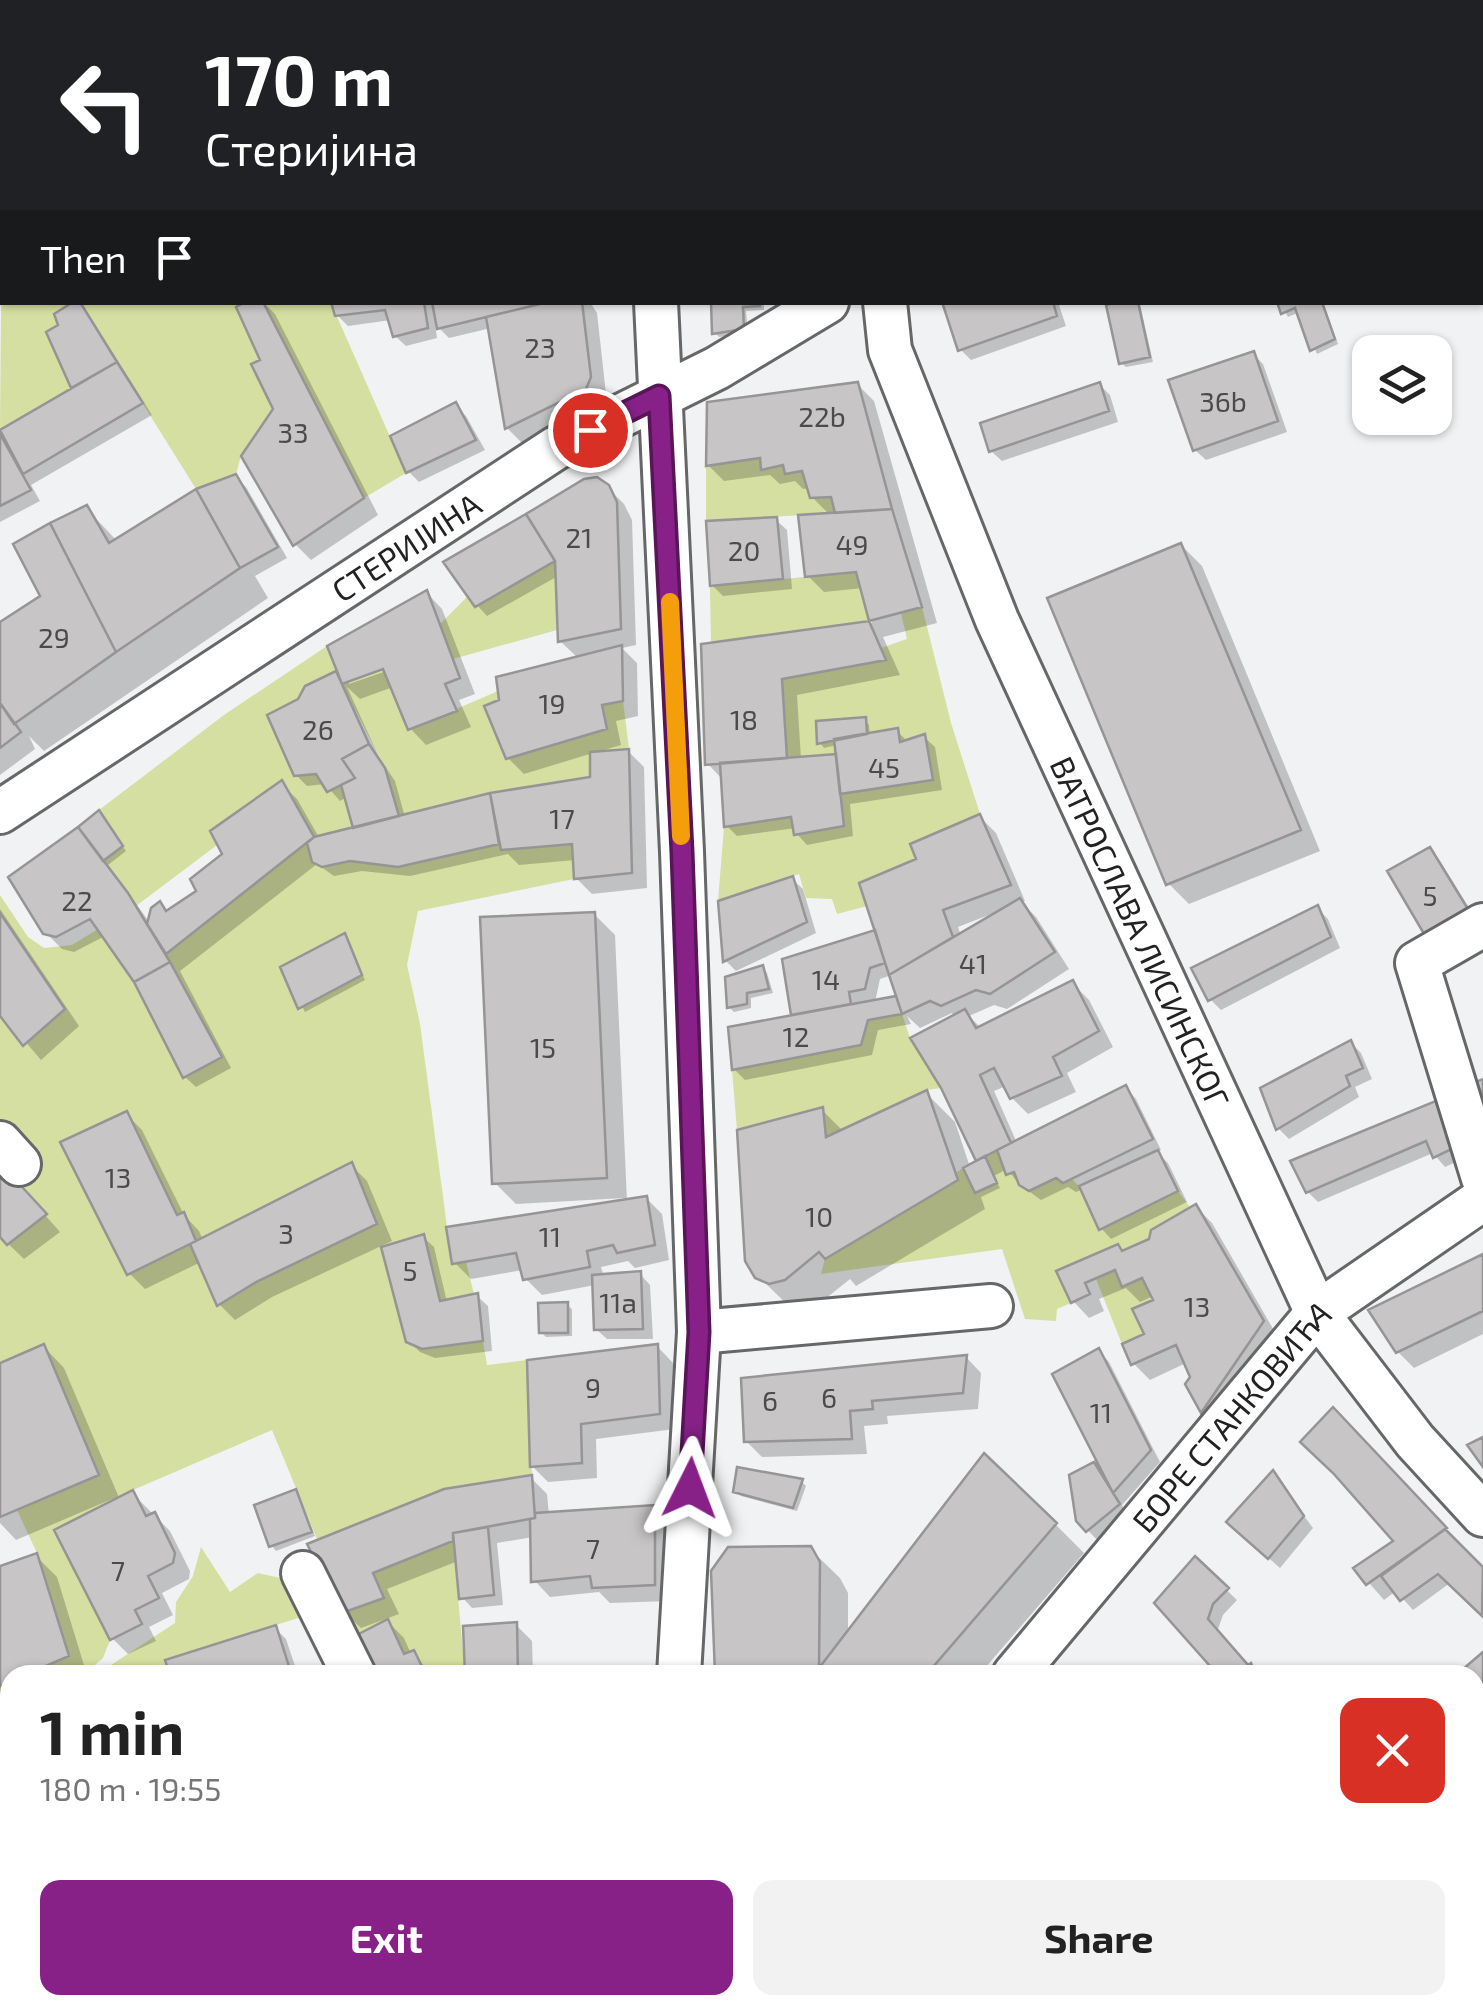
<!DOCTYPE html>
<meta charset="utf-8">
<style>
:root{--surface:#fff;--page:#f2f2f2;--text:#222;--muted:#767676;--accent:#872188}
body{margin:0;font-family:"Exo 2",sans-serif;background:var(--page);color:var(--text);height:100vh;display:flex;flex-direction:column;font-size:38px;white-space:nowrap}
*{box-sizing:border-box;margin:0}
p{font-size:32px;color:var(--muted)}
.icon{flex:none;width:55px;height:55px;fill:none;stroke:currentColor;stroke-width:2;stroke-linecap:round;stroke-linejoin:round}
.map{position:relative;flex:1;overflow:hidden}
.side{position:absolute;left:0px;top:1665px;width:1485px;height:350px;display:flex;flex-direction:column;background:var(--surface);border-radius:30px 30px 0 0;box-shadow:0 2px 8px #0004}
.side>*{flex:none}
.top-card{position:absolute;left:0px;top:0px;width:1485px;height:305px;box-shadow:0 2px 8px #0004;background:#202124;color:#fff;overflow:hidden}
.fabs{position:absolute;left:1352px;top:335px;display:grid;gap:20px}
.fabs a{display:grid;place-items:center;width:100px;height:100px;border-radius:20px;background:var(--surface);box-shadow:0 2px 8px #0004;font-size:50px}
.pin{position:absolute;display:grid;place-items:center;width:85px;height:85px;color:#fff;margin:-42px;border:5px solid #fff;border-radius:50%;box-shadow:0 2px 10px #0007}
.me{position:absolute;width:110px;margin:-55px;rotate:3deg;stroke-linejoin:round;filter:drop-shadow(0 0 8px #0008)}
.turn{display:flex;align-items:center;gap:35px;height:210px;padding:0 40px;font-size:45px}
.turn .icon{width:130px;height:130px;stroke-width:2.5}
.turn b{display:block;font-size:70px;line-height:85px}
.then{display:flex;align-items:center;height:95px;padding:0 40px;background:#0003;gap:20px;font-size:38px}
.round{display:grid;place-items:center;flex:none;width:105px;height:105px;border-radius:20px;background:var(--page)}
.summary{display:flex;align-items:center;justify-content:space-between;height:170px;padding:0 40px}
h1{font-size:60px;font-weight:700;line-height:75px}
.action{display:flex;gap:20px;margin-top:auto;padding:20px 40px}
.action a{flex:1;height:115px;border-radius:20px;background:var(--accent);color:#fff;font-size:40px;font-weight:700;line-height:115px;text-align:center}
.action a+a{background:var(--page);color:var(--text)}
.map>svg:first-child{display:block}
</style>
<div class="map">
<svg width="1483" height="2015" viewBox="0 0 1483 2015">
<rect width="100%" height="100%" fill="#f1f2f3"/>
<path fill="#d4dfa1" d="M2 203V302L73 303 58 325 46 332 71 388 0 430Z
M80 303H245L237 307 260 360 252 365 273 409 241 456 236 474 196 489Z
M263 303H331L406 473 364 498Z
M760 458 762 469 783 465 785 474 802 471 810 498 831 497 835 513 706 521V466Z
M555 561 557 630 453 659 440 624 468 596 475 607Z
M856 572 869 621 711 642 710 586Z
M922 607 951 723 980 814 910 844 916 859 860 883 867 906 837 914 832 899 806 898 799 874 718 901 724 827 791 817 795 835 843 826 840 794 933 780 925 735 900 742 898 728 817 744 835 742 836 754 787 758 782 679 885 660 881 648 907 639 901 613Z
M327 646 336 671 306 686 298 699 268 715 294 776 316 774 327 791 341 785 353 828 314 837 281 781 210 830 217 845 136 906 103 861 123 846 99 810 224 715Z
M383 669 408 730 498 691 506 759 606 729 602 705 623 701 629 749 591 752 590 777 490 793 399 816 385 768 342 684Z
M307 843 312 862 322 867 350 861 398 867 499 844 501 850 572 844 574 879 418 911 407 965 420 1024 452 1264 466 1262 474 1294 440 1301 424 1234 382 1247 429 1347 483 1341 487 1365 527 1360 532 1475 444 1489 317 1539 272 1430 133 1490 55 1530 110 1640 103 1658 89 1670 88 1675H25L69 1656 37 1553 17 1510 99 1475 44 1344 0 1363V1237L7 1244V1170L31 1157 0 1120V1016L23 1045 65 1009 0 913V895L28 937 44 948 72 945 98 929 134 982 184 1078 222 1056 166 954Z
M902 1014 910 1038 941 1088 927 1090 826 1137 822 1107 737 1130 732 1070 861 1045 868 1020Z
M997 1150 1006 1175 1014 1172 1019 1184 1056 1178 1063 1183 1072 1179 1079 1186 1099 1230 1178 1191 1190 1207 1151 1230 1149 1239 1122 1251 1118 1244 1057 1272 1071 1303 1057 1309 1056 1321 1025 1319 1002 1249 821 1274 825 1259 963 1168 976 1192 996 1183 985 1156Z
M1115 1270 1122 1287 1142 1278 1153 1300 1132 1309 1144 1334 1122 1344 1096 1279Z
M453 1541 465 1675H426L404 1654 388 1620 351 1638 342 1613 384 1598 373 1573Z
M201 1547 230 1592 258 1573 289 1580 308 1615 166 1659 170 1675H163L160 1667 140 1675H103L102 1671 175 1623 176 1602 193 1576Z
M10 1682V1723L0 1727V1686Z
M249 2005H407L417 2015H253Z"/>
<path fill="#0003" fill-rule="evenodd" d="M325 0H419L416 2Z
M473 0H575V2H467Z
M0 159 2 164V222L0 219Z
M263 302 275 314 378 515 311 560 295 544Z
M333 302H590L597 313 606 394 602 405 523 444 507 428 491 328 449 338 435 324 437 338 406 346 395 336 391 320 348 326 337 315Z
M713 302H764V310L746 311 748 333 719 337 715 333Z
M956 302H1058L1066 326 971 360 961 350Z
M1124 302 1140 304 1153 362 1126 367 1121 363Z
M1280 302H1323L1338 344 1317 354 1300 312 1288 317Z
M78 303 88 313 152 415 31 485 40 501 0 522V434L75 389 49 333 61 326Z
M1253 354 1263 364 1287 432 1206 460 1195 450Z
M1099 384 1110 395 1118 422 1002 461 991 451Z
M858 385 874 401 937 623 883 637 900 675 797 695 801 759 839 756 837 745 824 748 820 743 865 720 869 725 870 736 897 731 908 742 924 737 935 747 942 790 850 804 853 836 807 845 797 834 796 828 737 836 727 826 723 780 708 764 704 646 872 623 863 588 824 592 808 576 831 516 812 497 810 488 803 489 795 481 780 484 770 475 724 481 708 465Z
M455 405 466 416 485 450 419 482 408 471Z
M235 477 246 487 287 558 255 576 268 598 44 751 29 736 35 749 0 775V626L43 597 86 508 117 541Z
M607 487 624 504 632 520 636 645 622 648 637 663 638 716 616 721 621 745 601 751H628L644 767 647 888 592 894 576 878 575 860 519 865 508 854 410 876 362 871 334 876 317 864 180 971 231 1068 196 1087 185 1077 136 980 105 936 74 952 62 949 45 932 103 818 126 851 108 865 150 923 160 904 168 913 199 892 281 784 297 799 320 839 356 830 347 797 340 801 325 784 307 786 296 775 300 701 336 674 344 682 427 593 442 609 475 694 459 700 471 727 426 745 410 728 393 687 360 699 347 687 379 757 395 781 405 817 489 796 493 799 593 779V753L524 774 508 758 578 658 560 641 558 576 487 616 477 605ZM394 663 395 668 349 684V679Z
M776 520 787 530 792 589 723 596 712 585Z
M1181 545 1202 566 1320 851 1189 904 1168 883Z
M980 817 996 833 1025 901 1021 902 1036 917 1069 969 1007 1009 994 1005 969 1016 981 1028 1073 984 1089 1000 1113 1047 1067 1073 1076 1092 1028 1114 1012 1098 1006 1086 994 1091 1017 1143 1126 1088 1136 1099 1161 1150 1157 1152 1168 1163 1187 1202 1111 1239 1101 1228 1083 1189 1076 1192 1068 1187 1041 1200 1019 1184 1007 1169 994 1176 1000 1188 981 1197 985 1209 856 1286 850 1279 814 1308 793 1310 763 1281 822 1110 844 1132 926 1093 955 1122 970 1167 979 1162 954 1017 952 1013 920 1028 907 1016 911 1024 878 1030 872 1055 745 1080 734 1069 794 1017 785 961 878 931 919 860ZM994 913 995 915 961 936 958 927ZM892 975 902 1006 895 998 875 1002 880 979Z
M1429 850 1440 861 1483 930 1432 942Z
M792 879 803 889 816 933 736 971 725 960Z
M1317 908 1328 919 1340 948 1221 1010 1210 999Z
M0 909 79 1026 41 1060 0 1012Z
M594 914 615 935 627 1201 646 1198 662 1214 669 1260 635 1268 628 1261 601 1267 604 1277 640 1274 650 1285 653 1339H607L596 1329 595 1285 542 1295 526 1279 523 1270 471 1279 455 1263 625 1202V1198L516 1204 495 1183Z
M344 936 365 980 305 1012 283 968Z
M763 968 767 973 773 993 751 998V1008L734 1012 729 1007Z
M1351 1043 1361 1053 1372 1079 1355 1087 1359 1097 1289 1139 1279 1129 1263 1089Z
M1437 1103 1467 1157 1445 1167 1433 1153 1318 1202 1308 1192Z
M126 1114 142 1130 184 1215 199 1231 203 1240 351 1165 367 1181 392 1241 272 1297 235 1320 219 1304 201 1262 145 1289 129 1273Z
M0 1164 60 1232 24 1259 0 1236Z
M1196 1207 1212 1223 1279 1339 1219 1427 1203 1412 1188 1384 1192 1377 1186 1363 1150 1380 1134 1364 1147 1336 1156 1301 1153 1296 1140 1302 1126 1288 1099 1299 1104 1311 1089 1318 1073 1301 1060 1272 1152 1240Z
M423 1237 434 1247 447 1302 477 1296 488 1306 492 1351 435 1358 420 1352 408 1341Z
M1483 1257V1334L1414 1368 1398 1352Z
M567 1305 572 1309V1336L546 1337 541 1332Z
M657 1346 673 1363 675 1429 596 1439 597 1478 548 1482 532 1466Z
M44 1347 64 1368 120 1500 132 1493 170 1531 190 1571 189 1579 162 1593 173 1615 149 1627 156 1641 128 1654 112 1638V1499L16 1540 0 1523V1365Z
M1099 1351 1109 1362 1160 1462 1122 1505 1128 1515 1098 1541 1078 1520 1072 1477 1098 1463 1055 1375Z
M966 1357 981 1373 978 1409 887 1416 888 1424 864 1426 867 1454 762 1457 746 1441Z
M1349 1427 1483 1570V1614L1450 1583 1413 1610 1396 1591 1384 1600 1356 1568 1396 1542Z
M1273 1474 1313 1528 1280 1568 1240 1533Z
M531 1478 547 1494 549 1515 654 1508 670 1524V1601L610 1603 599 1592 550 1597 534 1580 533 1537 497 1543 503 1605 472 1608 462 1597 458 1561 387 1589 399 1614 361 1628 344 1612 310 1545Z
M802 1482 806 1486 797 1511 741 1496 736 1491Z
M296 1492 315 1536 276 1551 272 1546Z
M1055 1524 1084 1553 979 1675H717L810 1549 840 1578 848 1593V1635Z
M36 1556 57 1577 87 1675H10V1711L0 1715V1569Z
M1195 1560 1237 1600 1223 1615 1217 1632 1259 1675H1221L1157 1603Z
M388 1622 404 1638 411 1654 413 1653 432 1675H374Z
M516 1625 532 1641 533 1675H467Z
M275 1628 286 1639 298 1675H172L168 1661Z
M1483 1655V1713L1475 1719V1675H1460Z
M10 1725V1805L0 1810V1730Z
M10 1821V1893L0 1897V1826Z
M32 2005H174L179 2015H38Z
M448 2005H526L517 2015H462Z
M527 2005H609L607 2015H524Z
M814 2005H891L883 2015H824Z
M1201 2005H1317L1324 2015H1196Z"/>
<path fill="#c7c5c6" stroke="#969495" stroke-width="2.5" d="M467 0H562V2H461Z
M1286 0H1325L1326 2H1287Z
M73 302H80L117 362 71 388 46 332 58 325 54 314Z
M245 302H263L364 498 293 546 241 456 273 409 251 364 260 360 236 307Z
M331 302H424L428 328 393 337 385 310 335 316Z
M432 302H548L437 329Z
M548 302H582L591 377 586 389 505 429 486 317Z
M711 302H760V306L743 307 744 329 712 334Z
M949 302H1053L1057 316 958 351 943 305Z
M1115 302H1138L1150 357 1119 364 1106 305Z
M1277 302H1322L1335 339 1310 351 1295 308 1281 314Z
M1254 351 1278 421 1193 451 1168 380Z
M117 362 143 403 23 474 0 430Z
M858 382 892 509 835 513 831 497 810 498 802 471 785 474 783 465 761 470 760 458 706 466 707 402Z
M1100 382 1109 411 989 452 980 423Z
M456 402 476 440 406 473 390 436Z
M0 434 31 490 0 506Z
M236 474 278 547 240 568 196 489Z
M597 477 609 485 617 502 621 629 558 642 555 561 526 514 584 479Z
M196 489 240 568 116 652 50 523 87 505 109 543Z
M892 509 922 607 869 621 856 572 805 577 798 515Z
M526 514 555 561 475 607 443 562Z
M777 517 783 579 710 586 706 521Z
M50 523 116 652 14 724 0 703V622L40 596 13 544Z
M1181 543 1301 830 1166 885 1047 598Z
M427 590 460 678 445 684 457 711 408 730 383 669 342 684 327 646Z
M869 621 886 660 782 679 787 758 705 765 701 644Z
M622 645 623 701 602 705 607 729 506 759 484 706 499 700 496 677Z
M336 671 369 744 342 759 355 778 327 792 316 774 294 776 267 715 298 699 305 686Z
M0 703 21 732 0 748Z
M866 717 867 734 817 744 816 721Z
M898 728 900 742 925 734 933 780 840 794 834 739Z
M369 744 385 768 399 816 353 828 341 785 355 778 342 759Z
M629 749 632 873 574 879 572 844 501 850 490 793 590 777V752Z
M836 754 844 826 794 835 791 817 724 827 720 763Z
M282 780 314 837 166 954 147 924 151 908 160 901 166 911 196 891 190 879 222 854 210 831Z
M490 793 499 844 398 867 350 861 322 867 312 862 307 843 314 837Z
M99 810 123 846 103 861 78 827Z
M980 814 1011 885 943 910 953 937 889 975 859 883 916 859 910 844Z
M78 827 128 893 170 962 134 982 90 919 56 937 43 934 8 877Z
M1430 847 1474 919 1430 944 1387 871Z
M793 876 807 922 723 962 718 901Z
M1020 898 1055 952 990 994 976 990 941 1006 930 1001 902 1014 889 975Z
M1318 905 1331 937 1208 1001 1191 968Z
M595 912 607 1178 492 1184 480 917Z
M0 913 65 1009 23 1046 0 1016Z
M875 930 885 963 870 968 865 989 849 992 851 1004 791 1015 782 959Z
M345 933 362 975 298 1009 280 967Z
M170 962 222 1057 183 1078 134 982Z
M763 965 769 989 747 993V1004L727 1008 725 977Z
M1073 980 1099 1031 1053 1057 1062 1076 1010 1099 994 1068 980 1075 1011 1143 976 1161 941 1088 910 1038 965 1009 976 1028Z
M896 996 902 1014 868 1020 861 1045 732 1070 728 1027Z
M1351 1040 1363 1068 1346 1076 1350 1086 1276 1130 1260 1088Z
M1483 1079V1129L1466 1086Z
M1126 1085 1153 1139 1063 1183 1056 1178 1029 1191 1019 1185 1014 1172 1006 1175 997 1150Z
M927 1090 958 1180 825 1259 819 1252 785 1280 769 1284 755 1278 745 1261 737 1130 823 1107 826 1137Z
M1438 1100 1458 1146 1433 1158 1426 1141 1306 1193 1290 1161Z
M127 1111 177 1215 184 1212 196 1241 127 1275 60 1142Z
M1158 1150 1178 1191 1099 1230 1079 1186Z
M985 1156 997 1183 975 1193 963 1168Z
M352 1162 377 1224 256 1282 217 1306 190 1244Z
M0 1163 47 1214 7 1245 0 1237Z
M647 1196 655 1245 617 1253 613 1245 587 1251 590 1267 523 1280 516 1253 452 1264 446 1227Z
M1196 1204 1264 1321 1201 1413 1185 1384 1190 1377 1176 1345 1131 1365 1122 1344 1144 1334 1132 1309 1153 1300 1142 1278 1122 1287 1115 1270 1085 1283 1090 1294 1071 1303 1056 1271 1118 1244 1122 1251 1149 1239 1151 1230Z
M424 1234 440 1301 478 1293 483 1341 422 1349 406 1342 381 1247Z
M1483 1254V1311L1396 1353 1368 1310Z
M641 1271 643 1329 594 1330 592 1275Z
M568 1302V1333H539L538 1303Z
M44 1344 99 1475 0 1517V1363Z
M658 1344 660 1414 581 1424 582 1463 530 1467 527 1360Z
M1099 1348 1151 1450 1113 1493 1052 1374Z
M967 1355 963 1393 872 1401 873 1409 850 1411 852 1439 744 1442 741 1378Z
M1333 1407 1447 1528 1366 1585 1353 1568 1393 1541 1333 1473 1300 1442Z
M1483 1437V1467L1467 1445Z
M984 1453 1057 1523 926 1675H715L711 1571 728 1547 811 1546 820 1562 819 1668Z
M1094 1462 1120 1504 1086 1532 1076 1521 1069 1475Z
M737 1467 803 1479 793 1508 733 1492Z
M1273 1470 1304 1516 1268 1559 1226 1522Z
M532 1475 535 1518 453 1533V1541L373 1573 384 1598 342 1613 307 1544 444 1489Z
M296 1489 312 1532 269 1547 254 1505Z
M133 1490 146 1516 155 1512 175 1553 173 1563 148 1576 159 1598 135 1610 142 1624 110 1640 54 1530Z
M655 1505V1585L592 1588 590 1576 531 1582 530 1519 535 1518V1513Z
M488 1527 494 1595 459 1599 453 1533Z
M1445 1529 1483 1567 1482 1616 1438 1574 1400 1601 1381 1576Z
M37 1553 69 1656 25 1675H10V1682L0 1686V1566Z
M1195 1556 1229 1588 1213 1604 1208 1619 1248 1665 1229 1675H1218L1154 1603Z
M388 1619 404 1654 414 1650 426 1675H371L351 1638Z
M517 1622 518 1675H465L463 1626Z
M276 1625 291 1673 170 1675 165 1660Z
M1483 1652V1694L1475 1700V1675H1456Z
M1251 1663 1256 1675H1229L1248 1665Z
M10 1723V1774L0 1752V1727Z
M0 1752 10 1774V1791L0 1795Z
M10 1818V1878L0 1883V1823Z
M1483 1901V1976L1475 1966V1907Z
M10 1909V1971L0 1953V1914Z
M29 2005H58L39 2015H35Z
M73 2005H163L168 2015H54Z
M446 2005H506L498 2015H457Z
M524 2005H597L595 2015H521Z
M811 2005H862L853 2015H822Z
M893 2005H934L942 2015H901Z
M1196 2005H1311L1318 2015H1193L1189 2010Z
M1414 2005H1456L1463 2015H1422Z"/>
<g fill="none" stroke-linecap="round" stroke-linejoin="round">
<g stroke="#666768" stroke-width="48">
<g id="minor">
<path d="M645 0V2"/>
<path d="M150 2 155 0"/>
<path d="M923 2V0"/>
<path d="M1441 2 1446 0"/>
<path d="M0 86 2 85"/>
<path d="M656 302 682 852 699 1332 679 1675"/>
<path id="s1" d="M885 302 890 350 997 620 1317 1313 1415 1441 1483 1515"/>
<path id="s2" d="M0 812 556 448 717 368 827 302"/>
<path d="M1483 925 1417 963 1483 1178"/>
<path d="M0 1143 19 1164"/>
<path d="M699 1332 991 1306"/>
<path d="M303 1573 354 1675"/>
<path id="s3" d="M1014 1675 1317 1313 1483 1199"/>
<path d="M430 2005 437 2015"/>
<path d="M622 2015 626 2005"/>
<path d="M730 2015 738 2005"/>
</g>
</g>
<use href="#minor" stroke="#fff" stroke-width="42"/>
</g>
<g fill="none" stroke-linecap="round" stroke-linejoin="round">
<g stroke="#581558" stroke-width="25">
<path id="route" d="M590 430 659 396 682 852 699 1332 690 1488"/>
</g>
<use href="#route" stroke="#872188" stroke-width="18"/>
<path stroke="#f59e0b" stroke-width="18" d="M670 602 681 836"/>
</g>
<g text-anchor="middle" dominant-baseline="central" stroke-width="8" stroke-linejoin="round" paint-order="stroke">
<g font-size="28" fill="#4b4b4c">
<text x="540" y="347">23</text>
<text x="1223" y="401">36b</text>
<text x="822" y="416">22b</text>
<text x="293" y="432">33</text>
<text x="579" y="537">21</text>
<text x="852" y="544">49</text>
<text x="744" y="550">20</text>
<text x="54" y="637">29</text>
<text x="552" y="703">19</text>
<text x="744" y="719">18</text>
<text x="318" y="729">26</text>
<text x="884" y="767">45</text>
<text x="562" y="818">17</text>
<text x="1430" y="895">5</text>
<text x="77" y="900">22</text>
<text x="973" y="963">41</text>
<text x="826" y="979">14</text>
<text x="796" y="1036">12</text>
<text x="543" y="1047">15</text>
<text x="118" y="1177">13</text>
<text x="819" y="1216">10</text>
<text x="286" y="1233">3</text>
<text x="550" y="1236">11</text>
<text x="410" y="1270">5</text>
<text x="618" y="1302">11a</text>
<text x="1197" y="1306">13</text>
<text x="593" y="1387">9</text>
<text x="829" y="1397">6</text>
<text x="770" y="1400">6</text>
<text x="1101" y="1412">11</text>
<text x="593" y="1548">7</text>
<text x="118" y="1570">7</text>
</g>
<g font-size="32" fill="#222223" stroke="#f1f2f3">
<text stroke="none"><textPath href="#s2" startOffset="485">СТЕРИЈИНА</textPath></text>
<text stroke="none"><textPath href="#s1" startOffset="682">ВАТРОСЛАВА ЛИСИНСКОГ</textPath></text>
<text stroke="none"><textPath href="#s3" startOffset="338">БОРЕ СТАНКОВИЋА</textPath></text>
</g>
</g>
</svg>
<div class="fabs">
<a><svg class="icon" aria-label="layers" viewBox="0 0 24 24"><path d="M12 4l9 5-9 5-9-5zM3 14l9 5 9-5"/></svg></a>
</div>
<div class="pin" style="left:590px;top:430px;background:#d93025"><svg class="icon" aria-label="arrive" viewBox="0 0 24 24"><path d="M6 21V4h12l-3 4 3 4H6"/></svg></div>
<svg class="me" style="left:690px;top:1488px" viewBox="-20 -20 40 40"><path d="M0-17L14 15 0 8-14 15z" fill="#872188" stroke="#fff" stroke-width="4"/></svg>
<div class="top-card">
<div class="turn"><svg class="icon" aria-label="left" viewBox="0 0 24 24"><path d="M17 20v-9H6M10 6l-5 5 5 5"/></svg><div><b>170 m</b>Стеријина</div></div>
<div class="then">Then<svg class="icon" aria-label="arrive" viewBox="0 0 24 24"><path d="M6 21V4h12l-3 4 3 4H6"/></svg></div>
</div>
<section class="side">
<div class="summary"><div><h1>1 min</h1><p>180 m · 19:55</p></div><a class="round" style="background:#d93025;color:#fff"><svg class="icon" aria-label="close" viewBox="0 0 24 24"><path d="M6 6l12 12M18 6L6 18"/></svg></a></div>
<div class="action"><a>Exit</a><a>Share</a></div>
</section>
</div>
